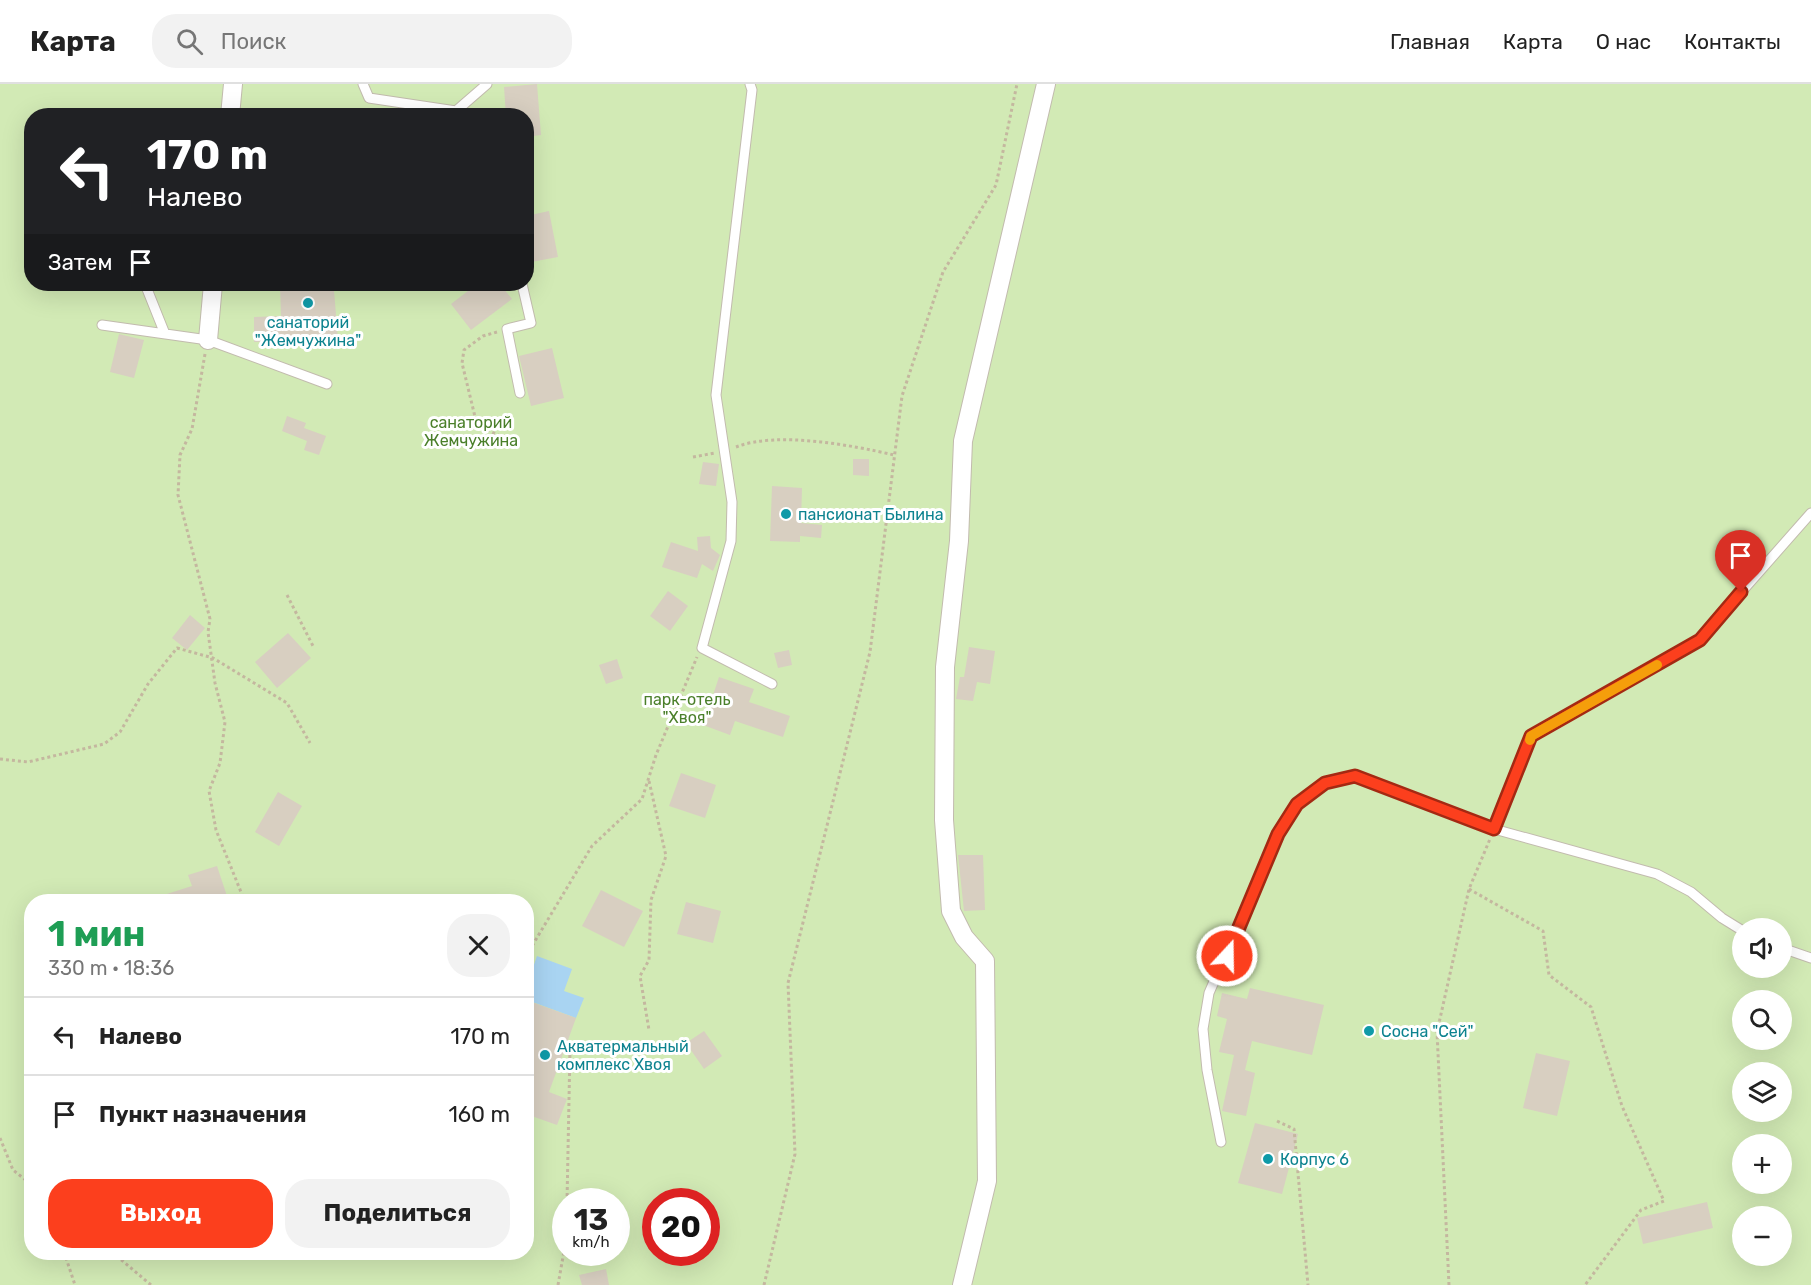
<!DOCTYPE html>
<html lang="ru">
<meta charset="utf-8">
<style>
:root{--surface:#fff;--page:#f2f2f2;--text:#222;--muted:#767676;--line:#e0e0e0;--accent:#fc3f1d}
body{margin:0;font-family:Rubik,sans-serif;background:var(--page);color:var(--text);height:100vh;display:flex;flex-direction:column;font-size:22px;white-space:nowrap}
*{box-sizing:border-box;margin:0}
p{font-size:20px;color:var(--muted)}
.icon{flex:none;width:33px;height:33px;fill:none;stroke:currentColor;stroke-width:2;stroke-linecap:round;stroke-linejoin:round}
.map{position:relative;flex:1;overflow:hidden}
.panel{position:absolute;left:24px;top:810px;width:510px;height:366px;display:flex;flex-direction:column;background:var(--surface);border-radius:24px;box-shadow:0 6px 24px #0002}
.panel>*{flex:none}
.top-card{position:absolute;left:24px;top:24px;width:510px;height:183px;border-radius:24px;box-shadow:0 6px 24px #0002;background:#202124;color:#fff;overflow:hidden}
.fabs{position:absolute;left:1732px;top:834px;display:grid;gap:12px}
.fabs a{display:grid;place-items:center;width:60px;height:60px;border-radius:50%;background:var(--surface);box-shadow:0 6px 24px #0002;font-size:30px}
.speed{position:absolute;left:552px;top:1104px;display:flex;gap:12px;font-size:30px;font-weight:700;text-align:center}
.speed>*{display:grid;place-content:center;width:78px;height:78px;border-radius:50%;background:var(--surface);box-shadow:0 6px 24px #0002;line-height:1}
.speed small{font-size:15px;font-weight:400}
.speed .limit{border:9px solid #d22;background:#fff;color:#111}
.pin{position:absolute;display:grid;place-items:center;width:51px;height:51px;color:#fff;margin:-62px -26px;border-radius:50% 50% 50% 0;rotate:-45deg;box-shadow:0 0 6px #0007}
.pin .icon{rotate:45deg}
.me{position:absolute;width:66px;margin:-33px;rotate:21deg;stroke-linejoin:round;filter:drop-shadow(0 0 4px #0008)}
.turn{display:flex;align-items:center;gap:21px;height:126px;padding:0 24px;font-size:27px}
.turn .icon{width:78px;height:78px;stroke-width:2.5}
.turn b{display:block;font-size:42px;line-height:51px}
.then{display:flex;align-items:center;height:57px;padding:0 24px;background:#0003;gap:12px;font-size:22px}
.round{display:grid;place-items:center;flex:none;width:63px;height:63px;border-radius:24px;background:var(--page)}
.summary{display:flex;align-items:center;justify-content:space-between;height:102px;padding:0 24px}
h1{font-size:36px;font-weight:700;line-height:45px;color:#1e9e55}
.action{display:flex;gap:12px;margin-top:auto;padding:12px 24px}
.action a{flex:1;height:69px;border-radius:24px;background:var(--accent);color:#fff;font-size:24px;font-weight:700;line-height:69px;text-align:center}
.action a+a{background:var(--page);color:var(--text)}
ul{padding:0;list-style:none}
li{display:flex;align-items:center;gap:18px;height:78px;padding:0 24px;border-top:2px solid var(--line)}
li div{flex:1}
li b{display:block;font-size:22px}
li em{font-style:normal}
header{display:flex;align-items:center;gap:36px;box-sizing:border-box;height:84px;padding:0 30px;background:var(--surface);border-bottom:2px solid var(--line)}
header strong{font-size:28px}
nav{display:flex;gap:33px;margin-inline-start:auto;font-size:21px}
.search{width:420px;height:54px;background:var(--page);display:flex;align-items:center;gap:15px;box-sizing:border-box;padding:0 21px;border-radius:24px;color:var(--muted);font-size:22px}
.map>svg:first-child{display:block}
</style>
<header>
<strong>Карта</strong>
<div class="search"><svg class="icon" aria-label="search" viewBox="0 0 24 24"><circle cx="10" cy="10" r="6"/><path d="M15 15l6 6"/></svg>Поиск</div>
<nav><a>Главная</a><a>Карта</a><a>О нас</a><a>Контакты</a></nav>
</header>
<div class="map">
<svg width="1811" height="1201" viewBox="0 0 1811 1201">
<rect width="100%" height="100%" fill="#f6f3ec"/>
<path fill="#d2eab5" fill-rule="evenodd" d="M0 0H1811V1201H0ZM32 32H526V200H32ZM32 818H526V1168H32ZM1743 844H1782V884H1743ZM1743 916H1782V956H1743ZM1743 988H1782V1028H1743ZM1743 1060H1782V1100H1743ZM566 1118H616V1168H566ZM656 1118H706V1168H656ZM1743 1132H1782V1172H1743Z"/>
<path fill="#a9d4f2" d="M537 872 572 885 564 907 584 914 576 934 527 916V901Z"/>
<path fill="#d8cfc1" d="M537 0 541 51 526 53V32H506L504 3Z
M549 127 558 173 526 179V132Z
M280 200H319L320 206H334L338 256 254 258V233L281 232Z
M477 200H500L512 215 471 246 451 220Z
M119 250 144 256 134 294 110 288Z
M552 264 564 314 531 322 519 272Z
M287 332 306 339 304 344 326 352 319 371 304 366 307 357 282 347Z
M853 375H869V392L853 391Z
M703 378 719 380 716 402 699 400Z
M772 402 802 404 801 439 822 441 821 454 800 452V458L770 457Z
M710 452 711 464 720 471 713 487 702 480 697 494 662 483 671 458 698 467 697 453Z
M668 507 688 522 670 547 650 532Z
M190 531 205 544 187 566 172 554Z
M288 549 311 574 277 604 255 578Z
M969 563 995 567 990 600 977 598 973 617 956 615 960 593H964Z
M789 566 792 581 778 584 774 569Z
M617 575 623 594 606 600 599 581Z
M719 593 754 605 749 618 790 632 783 653 735 637 730 651 703 641Z
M681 689 716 701 705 734 669 722Z
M278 708 302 722 279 762 255 748Z
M958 771H983L985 826 964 827Z
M217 782 229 818H151V815L192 802 188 791Z
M601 806 643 827 624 863 582 842Z
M686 818 721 827 713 859 677 850Z
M1250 904 1324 921 1312 971 1252 957 1245 986 1255 989 1246 1032 1222 1027 1234 971 1219 968 1227 935 1217 932 1222 909 1247 915Z
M526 916 576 934 549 1008 567 1015 557 1041 526 1030Z
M704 947 722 972 704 985 686 959Z
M1536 969 1570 977 1557 1032 1523 1024Z
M1255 1039 1298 1050 1282 1110 1238 1099Z
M1707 1118 1713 1144 1643 1160 1637 1134Z
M606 1185 609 1201H582L579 1191Z"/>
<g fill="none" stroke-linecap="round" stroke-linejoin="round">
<g stroke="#c2bbae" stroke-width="11">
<path id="lane" d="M363 0 369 14 456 27 461 32
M750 0 752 6 716 311 732 418 731 457 702 564 772 600
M456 27 487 0
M145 200 165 250
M102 241 208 256 327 300
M520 309 507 245 531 239 522 200
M1494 745 1531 652 1699 556 1811 429
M1782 864 1811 874
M1221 1058 1207 986 1203 945 1209 909 1278 750 1297 720 1325 699 1355 692 1494 745 1657 790 1691 808 1722 834 1743 847"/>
</g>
<g stroke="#c2bbae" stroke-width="20">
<path id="street" d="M230 32 233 0
M208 256 213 200
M962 1201 987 1097 985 877 964 853 951 827 944 736 945 583 959 457 963 357 1046 0"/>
</g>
<path stroke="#c4b79f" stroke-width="3" stroke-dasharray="3 3" stroke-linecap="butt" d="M497 248 483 252 464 266 462 279 477 341 502 353 513 355
M205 270 192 345 180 371 178 411 210 535 208 548 215 599 225 638 220 679 209 707 216 746 245 818
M736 363C777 347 851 361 894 371
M693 373 715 369
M287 511 314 564
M0 675 28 678 104 660 120 648 148 600 177 564 213 574 287 619 310 659
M649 697 666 772 651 816 649 876 640 892 649 946
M1469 805 1543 847 1549 891 1591 923 1622 1022 1664 1117 1641 1126 1585 1201
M526 872 592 762 642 715 656 671 697 573
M1277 1037 1294 1045 1308 1201
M0 1054 13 1086 32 1101
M567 1118 570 965
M64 1168 75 1201
M112 1168 151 1201
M558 1201 566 1156
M764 1201 795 1070 788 899 870 568 902 312 943 188 996 101 1017 0
M1449 1201 1437 948 1469 805 1490 755"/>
<use href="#lane" stroke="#fff" stroke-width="9"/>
<use href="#street" stroke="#fff" stroke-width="18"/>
</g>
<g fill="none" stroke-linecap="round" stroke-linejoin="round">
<g stroke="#a42913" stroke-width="15">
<path id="route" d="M1227 872 1278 750 1297 720 1325 699 1355 692 1494 745 1531 652 1700 556 1741 508"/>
</g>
<use href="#route" stroke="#fc3f1d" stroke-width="10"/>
<path stroke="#f59e0b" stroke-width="10" d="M1530 656 1531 652 1657 581"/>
</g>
<g fill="#0f9aa8" stroke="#fff" stroke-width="2">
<circle cx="308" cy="219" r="6"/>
<circle cx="786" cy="430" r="6"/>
<circle cx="1369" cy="947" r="6"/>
<circle cx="545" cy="971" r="6"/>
<circle cx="1268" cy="1075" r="6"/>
</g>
<g text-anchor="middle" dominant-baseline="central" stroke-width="6" stroke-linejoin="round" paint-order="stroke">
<g font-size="16" fill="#0d838f" stroke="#fff" text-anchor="start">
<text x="308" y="238" text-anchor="middle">санаторий<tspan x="308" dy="18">"Жемчужина"</tspan></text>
<text x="798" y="430">пансионат Былина</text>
<text x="1381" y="947">Сосна "Сей"</text>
<text x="557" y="962">Акватермальный<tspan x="557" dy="18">комплекс Хвоя</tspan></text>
<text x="1280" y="1075">Корпус 6</text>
</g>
<g font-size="16" fill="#4a7f2a" stroke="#fff">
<text x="471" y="338">санаторий<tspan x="471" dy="18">Жемчужина</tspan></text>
<text x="687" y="615">парк-отель<tspan x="687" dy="18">"Хвоя"</tspan></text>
</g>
</g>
</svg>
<div class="fabs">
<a><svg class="icon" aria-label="sound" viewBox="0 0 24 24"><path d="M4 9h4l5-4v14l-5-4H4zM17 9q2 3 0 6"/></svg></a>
<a><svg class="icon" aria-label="search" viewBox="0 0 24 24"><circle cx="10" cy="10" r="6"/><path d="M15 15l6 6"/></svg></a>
<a><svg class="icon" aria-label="layers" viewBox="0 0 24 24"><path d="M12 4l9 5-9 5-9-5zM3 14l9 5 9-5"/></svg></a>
<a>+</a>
<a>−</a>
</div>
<div class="speed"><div>13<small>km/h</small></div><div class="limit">20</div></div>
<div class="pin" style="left:1741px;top:508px;background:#d93025"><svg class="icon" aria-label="arrive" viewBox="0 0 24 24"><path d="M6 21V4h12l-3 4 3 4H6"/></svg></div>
<svg class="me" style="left:1227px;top:872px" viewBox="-20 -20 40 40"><circle r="17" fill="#fc3f1d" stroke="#fff" stroke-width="3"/><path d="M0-11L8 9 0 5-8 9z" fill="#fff"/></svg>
<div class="top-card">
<div class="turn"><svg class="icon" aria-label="left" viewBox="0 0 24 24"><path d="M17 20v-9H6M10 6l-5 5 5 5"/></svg><div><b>170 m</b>Налево</div></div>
<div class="then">Затем<svg class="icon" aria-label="arrive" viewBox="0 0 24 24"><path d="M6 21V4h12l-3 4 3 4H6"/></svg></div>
</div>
<section class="panel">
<div class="summary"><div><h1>1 мин</h1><p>330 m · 18:36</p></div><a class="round"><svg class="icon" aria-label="close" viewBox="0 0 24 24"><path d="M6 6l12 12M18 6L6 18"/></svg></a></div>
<ul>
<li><svg class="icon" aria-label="left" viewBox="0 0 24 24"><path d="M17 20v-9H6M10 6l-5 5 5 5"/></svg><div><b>Налево</b></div><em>170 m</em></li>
<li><svg class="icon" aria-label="arrive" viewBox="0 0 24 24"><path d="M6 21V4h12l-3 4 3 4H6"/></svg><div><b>Пункт назначения</b></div><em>160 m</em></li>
</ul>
<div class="action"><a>Выход</a><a>Поделиться</a></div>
</section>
</div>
